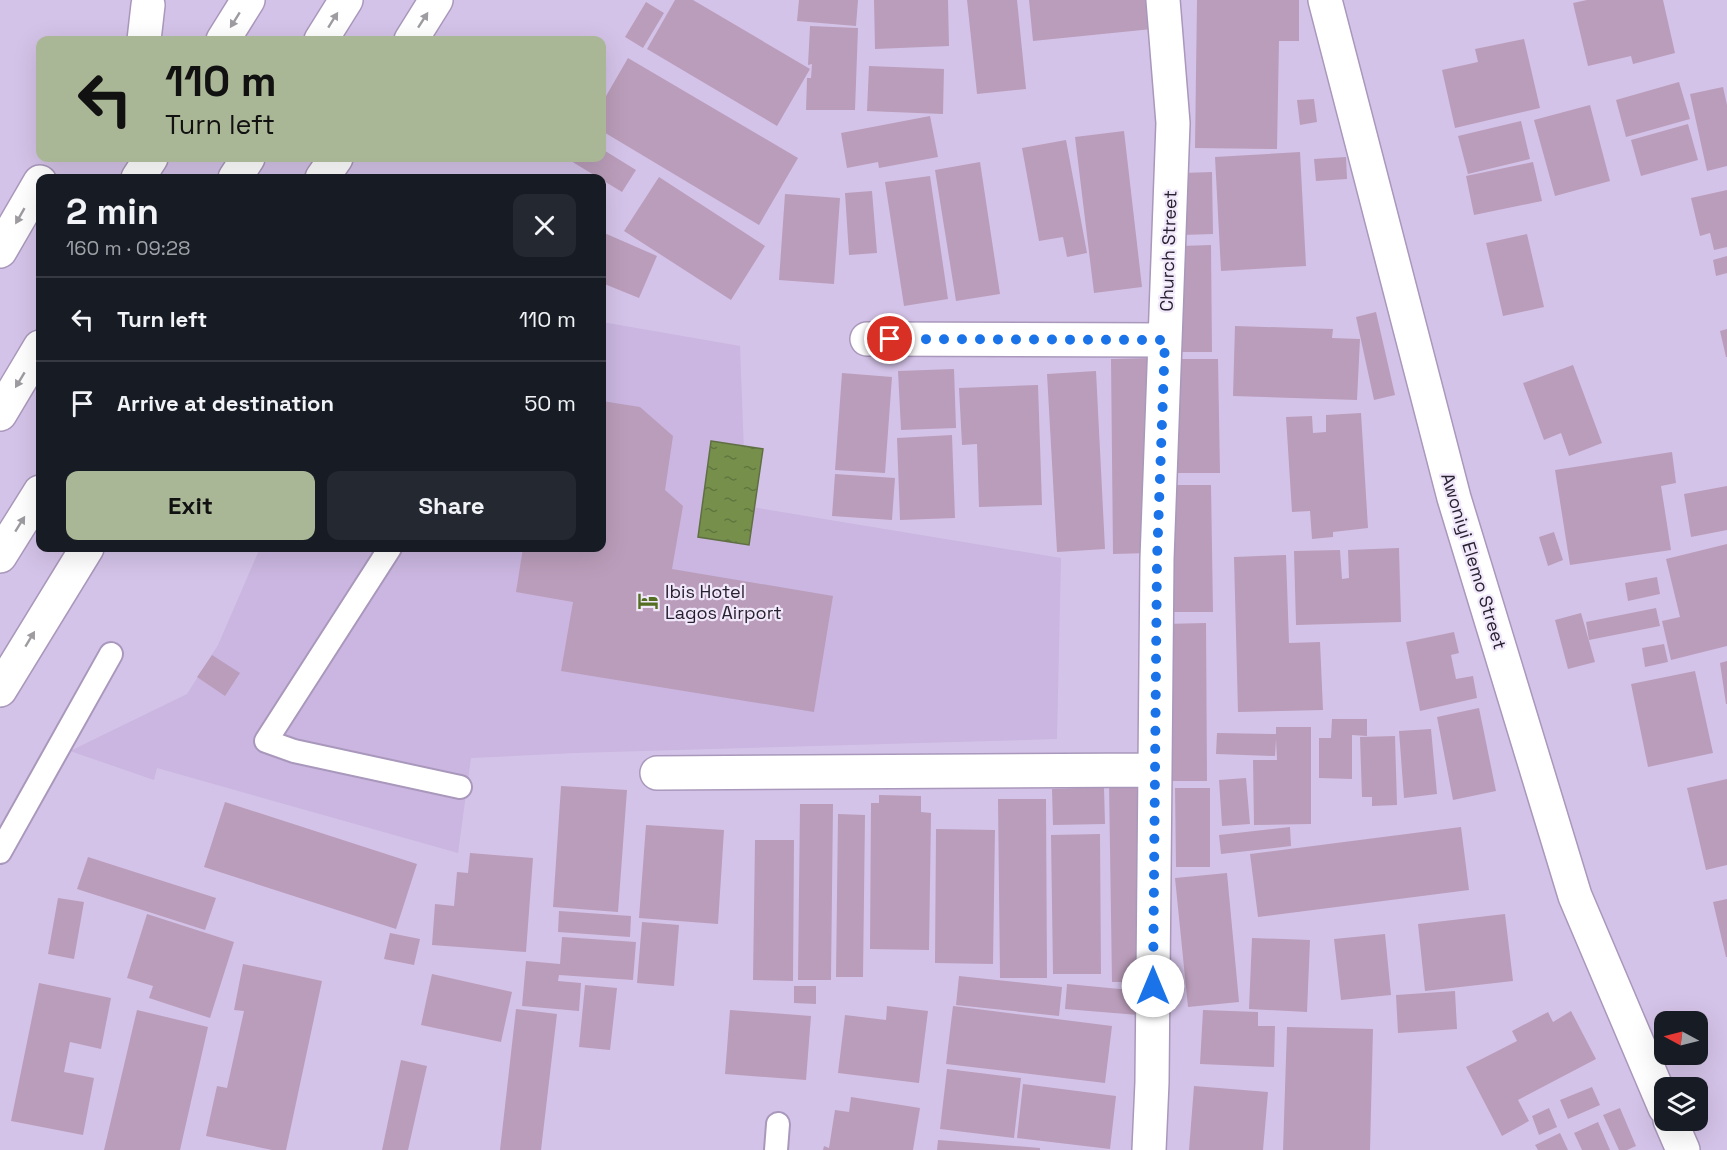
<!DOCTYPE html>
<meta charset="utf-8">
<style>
:root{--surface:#171b24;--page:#242831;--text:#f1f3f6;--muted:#9ea1a6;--line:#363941;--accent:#aab796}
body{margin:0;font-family:"Space Grotesk",sans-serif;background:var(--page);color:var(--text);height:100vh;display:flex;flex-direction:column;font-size:22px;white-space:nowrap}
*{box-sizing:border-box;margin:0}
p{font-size:20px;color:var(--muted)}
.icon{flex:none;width:33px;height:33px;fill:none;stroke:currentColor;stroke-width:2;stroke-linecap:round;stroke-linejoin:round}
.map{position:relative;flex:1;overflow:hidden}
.drawer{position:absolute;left:36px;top:174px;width:570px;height:378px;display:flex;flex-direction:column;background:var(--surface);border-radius:12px;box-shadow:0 6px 24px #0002}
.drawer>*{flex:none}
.hud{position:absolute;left:36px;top:36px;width:570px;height:126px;border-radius:12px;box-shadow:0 6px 24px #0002;background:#aab796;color:#111;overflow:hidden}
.needle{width:39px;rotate:277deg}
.fabs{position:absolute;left:1654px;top:1011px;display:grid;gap:12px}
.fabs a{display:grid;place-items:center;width:54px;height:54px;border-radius:12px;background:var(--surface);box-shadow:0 6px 24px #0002;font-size:30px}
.pin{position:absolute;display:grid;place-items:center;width:51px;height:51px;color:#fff;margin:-26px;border:3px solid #fff;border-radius:50%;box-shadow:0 2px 6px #0007}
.me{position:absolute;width:66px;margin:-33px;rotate:0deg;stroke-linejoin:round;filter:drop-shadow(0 0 4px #0008)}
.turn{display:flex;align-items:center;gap:21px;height:126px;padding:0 30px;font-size:27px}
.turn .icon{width:78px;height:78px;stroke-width:2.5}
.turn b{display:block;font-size:42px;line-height:51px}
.round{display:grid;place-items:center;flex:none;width:63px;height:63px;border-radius:12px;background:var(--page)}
.headline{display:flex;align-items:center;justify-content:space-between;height:102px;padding:0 30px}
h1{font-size:36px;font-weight:800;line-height:45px}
.button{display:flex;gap:12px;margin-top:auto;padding:12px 30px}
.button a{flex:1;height:69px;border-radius:12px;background:var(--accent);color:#111;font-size:24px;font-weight:800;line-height:69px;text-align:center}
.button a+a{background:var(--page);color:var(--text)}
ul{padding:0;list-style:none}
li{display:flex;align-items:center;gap:18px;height:84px;padding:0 30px;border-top:2px solid var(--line)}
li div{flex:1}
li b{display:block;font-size:22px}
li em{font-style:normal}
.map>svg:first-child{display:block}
</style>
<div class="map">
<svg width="1727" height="1150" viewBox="0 0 1727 1150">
<defs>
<pattern id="water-ripples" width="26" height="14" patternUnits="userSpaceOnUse" patternTransform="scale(1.5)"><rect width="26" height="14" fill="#76904b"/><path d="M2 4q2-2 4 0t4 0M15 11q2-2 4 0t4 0" fill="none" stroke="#61753f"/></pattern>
</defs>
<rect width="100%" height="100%" fill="#d4c3e8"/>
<path fill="#cab6e0" d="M602 322 740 346 746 506 1061 558 1057 739 575 753 471 758 458 853 157 768 154 780 70 751 187 694 218 645 260 548H602Z"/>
<path fill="url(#water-ripples)" stroke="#5f6f43" stroke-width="1.5" d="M711 441 763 449 749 545 698 537Z"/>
<path fill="#ba9dba" d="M675 0H693L810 69 777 126 647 49Z
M799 0H858L856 26 797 21Z
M874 0H948L949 46 875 49Z
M967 0H1017L1026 89 977 94Z
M1029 0H1159L1162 28 1033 41Z
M1197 0H1299V41H1279L1277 149 1195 148Z
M1587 0H1663L1675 53 1633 64 1631 56 1588 66 1573 3Z
M646 2 664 13 643 48 625 37Z
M810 26 858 28 855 110H806L807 78H811L812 64 808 65Z
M1524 39 1540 108 1455 128 1442 70 1478 62 1475 49Z
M628 58 798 158 759 225 602 131V103Z
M869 66 944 69 943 114 867 111Z
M1679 82 1690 119 1626 137 1616 100Z
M1723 87 1727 105V166L1707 171 1690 94Z
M1314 99 1317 122 1300 125 1297 100Z
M1590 105 1610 181 1555 196 1534 120Z
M930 116 938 157 879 168 878 162 847 168 841 133Z
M1521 121 1530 159 1468 174 1458 136Z
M1688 124 1698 160 1641 176 1631 140Z
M1124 131 1142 287 1094 293 1075 137Z
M1066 140 1087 253 1067 257 1063 237 1039 241 1022 148Z
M602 149 636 170 622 192 566 158H602Z
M1300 152 1306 266 1221 271 1215 157Z
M1346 157 1347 179 1316 181 1314 159Z
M980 162 1000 294 956 301 935 170Z
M1533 162 1542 201 1474 215 1466 176Z
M1212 172 1213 234 1182 235V173Z
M930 176 948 299 904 306 885 182Z
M659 177 765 246 731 300 624 231Z
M1727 190V247L1714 250 1710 233 1700 236 1691 198Z
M872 191 877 253 849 255 845 193Z
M785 194 840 198 834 284 779 280Z
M602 232 657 256 639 298 602 283Z
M1527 234 1544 307 1503 316 1486 243Z
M1211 245 1212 352H1181L1180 246Z
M1727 256V273L1716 276 1713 260Z
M1376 312 1395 395 1374 400 1356 317Z
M1235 326 1333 329 1332 338 1360 339 1357 400 1233 396Z
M1727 329V357H1726L1720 331Z
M1149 358 1151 553 1113 554 1111 359Z
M1175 359H1218L1220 473H1176Z
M1573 365 1602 443 1569 456 1561 433 1544 440 1523 383Z
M954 369 956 428 901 430 898 371Z
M1096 371 1105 549 1057 552 1047 374Z
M842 373 892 377 885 473 835 470Z
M1038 385 1042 505 979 507 977 444 962 445 959 388Z
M602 401 640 407 673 436 665 490 683 506 672 569 833 596 814 712 561 671 573 602 516 592 523 548H602Z
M1361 413 1368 528 1333 532V537L1312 539 1310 511 1292 512 1286 417 1312 416 1313 433 1326 432V415Z
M952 435 955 518 900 520 897 438Z
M1672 452 1676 483 1661 486 1671 550 1570 565 1555 470Z
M835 474 895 478 892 520 832 516Z
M1170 485H1211L1213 612H1171Z
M1727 486V530L1691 537 1684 494Z
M1554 532 1563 560 1548 566 1539 537Z
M1727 544V646L1671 660 1662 621 1680 617 1666 559Z
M1399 548 1401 622 1296 625 1294 551 1340 550 1342 579 1349 578 1348 550Z
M1286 555 1289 643 1320 642 1323 710 1238 712 1234 557Z
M1657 577 1660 594 1628 601 1625 583Z
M1656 608 1660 626 1589 640 1586 622Z
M1581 613 1595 662 1568 669 1555 620Z
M1206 623 1207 781H1166L1164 624Z
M1454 632 1459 653 1451 655 1456 679 1473 676 1477 698 1420 711 1406 642Z
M1664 644 1668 662 1645 667 1642 648Z
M212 655 240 673 225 696 197 677Z
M1727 661V704H1726L1720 663Z
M1695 671 1713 753 1648 767 1631 684Z
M1479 708 1496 791 1453 800 1437 717Z
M1332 719H1367V736L1352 735V779L1319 778V738H1331Z
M1276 727H1311V824L1254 825 1253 760H1277L1276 739 1275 756 1216 754 1217 733 1276 734Z
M1431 729 1437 794 1404 798 1399 731Z
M1395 736 1397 805 1372 806V797H1362L1360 737Z
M1246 778 1250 824 1222 826 1219 780Z
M1727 779V865L1706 870 1687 788Z
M1109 783H1141L1142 982H1112Z
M561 786 627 790 618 912 553 907Z
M1104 787 1105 824 1053 825 1052 789Z
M1175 788H1210V867H1176Z
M879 795 921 796V812L931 813 929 950 870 949 871 803H879Z
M998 799H1046L1047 978H1000Z
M225 802 417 864 396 929 204 867Z
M800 804H833L831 980H798Z
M838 814 865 815 863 977H836Z
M646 825 724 830 718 924 639 918Z
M1290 827 1291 846 1221 854 1219 835Z
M1461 827 1469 890 1258 917 1250 854Z
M936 829 995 830 993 964 935 963Z
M1100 834 1101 974H1053L1051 835Z
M755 840H794L793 981 753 980Z
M470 853 533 858 526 952 432 945 435 904 454 906 457 872 468 873Z
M88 857 216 898 205 930 77 889Z
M1227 873 1239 1002 1188 1007 1175 878Z
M58 898 84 902 74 959 48 954Z
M1727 899V957H1726L1713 902Z
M559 911 631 916 630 937 558 932Z
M147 914 234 942 210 1018 149 998 153 986 127 978Z
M1505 914 1513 981 1425 991 1418 924Z
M642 922 679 925 674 986 637 983Z
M390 933 420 939 414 965 384 959Z
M1385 934 1391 995 1341 1000 1334 939Z
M562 937 636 942 633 980 559 975 558 981 581 983 579 1011 522 1006 526 961 560 964Z
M1252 938 1310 940 1307 1012 1249 1009Z
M243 964 322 981 286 1150H272L206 1136 217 1086 227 1088 244 1011 234 1010Z
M432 974 512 992 501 1042 421 1025Z
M959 976 1062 987 1059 1016 956 1005Z
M39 983 111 998 101 1049 70 1042 64 1072 94 1078 83 1135 11 1121Z
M1067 984 1141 991 1138 1015 1065 1009Z
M585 985 617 988 610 1050 579 1047Z
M794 986H816V1004L794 1003Z
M1455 991 1457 1029 1398 1033 1396 995Z
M887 1006 928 1011 919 1083 838 1073 845 1015 886 1020Z
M953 1006 1112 1026 1105 1083 946 1064Z
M516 1009 557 1014 541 1150H500Z
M137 1010 208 1027 180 1150H104Z
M730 1010 811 1016 806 1080 725 1074Z
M1203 1010 1258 1012V1026H1275L1274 1067 1200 1064Z
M1571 1011 1596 1059 1518 1100 1529 1121 1502 1136 1466 1067 1517 1041 1512 1031 1548 1012 1553 1022Z
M1287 1027 1373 1029 1370 1150H1283Z
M401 1060 427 1066 408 1150H382Z
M947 1069 1021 1078 1014 1138 940 1129Z
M1023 1084 1116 1096 1110 1149 1017 1138Z
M1194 1086 1268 1092 1263 1150H1189Z
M1592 1087 1600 1105 1568 1119 1560 1100Z
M851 1097 920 1108 913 1150H823L824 1146 829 1148 835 1110 849 1112Z
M1549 1108 1557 1127 1539 1135 1532 1116Z
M1620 1108 1636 1146 1627 1150H1619L1603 1115Z
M1598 1122 1610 1150H1582L1574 1133Z
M1560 1133 1568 1150H1538L1535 1145Z
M938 1140 1040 1148V1150H937Z"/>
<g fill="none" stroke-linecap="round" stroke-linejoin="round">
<g stroke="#a998bb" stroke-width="26">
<path id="lane" d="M390 548 266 741 294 751 460 787
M0 852 111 654
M776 1150 778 1124"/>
</g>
<g stroke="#a998bb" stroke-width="36">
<path id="street" d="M1325 0 1454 498 1575 896 1665 1108
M867 339 1165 340
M657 773 1154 770
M1670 1120 1683 1150
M1149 1150 1152 1082 1157 559 1173 123 1163 0"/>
</g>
<g stroke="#a998bb" stroke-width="36">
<path id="secondary" d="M411 40 436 0
M322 178 336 158
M0 251 40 182
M0 690 87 548"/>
</g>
<g stroke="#a998bb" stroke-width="36">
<path id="highway" d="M144 40 148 5
M223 40 248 0
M321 40 346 0
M138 178 151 158
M235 178 248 158
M0 414 40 347
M0 556 40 492"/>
</g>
<use href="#lane" stroke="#fff" stroke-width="22"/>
<use href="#street" stroke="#fff" stroke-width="33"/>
<use href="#secondary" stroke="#fff" stroke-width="33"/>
<use href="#highway" stroke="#fff" stroke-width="33"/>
</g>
<defs><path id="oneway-solid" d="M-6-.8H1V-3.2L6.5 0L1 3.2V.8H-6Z" transform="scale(1.5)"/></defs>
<g fill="#9e9ba1">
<use href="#oneway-solid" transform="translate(235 20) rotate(122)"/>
<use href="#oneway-solid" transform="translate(333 20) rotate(-58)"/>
<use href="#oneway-solid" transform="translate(423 20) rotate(-57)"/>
<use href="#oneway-solid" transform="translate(20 216) rotate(120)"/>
<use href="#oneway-solid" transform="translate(20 380) rotate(121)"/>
<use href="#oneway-solid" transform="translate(20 524) rotate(-58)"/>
<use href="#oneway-solid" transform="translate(30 639) rotate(-59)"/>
</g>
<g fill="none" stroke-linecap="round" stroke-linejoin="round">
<path stroke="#1a73e8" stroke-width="10" stroke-dasharray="0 18" d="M890 339 1165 340 1157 559 1153 986"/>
</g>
<defs>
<g id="hotel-bare" transform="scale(1.62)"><path d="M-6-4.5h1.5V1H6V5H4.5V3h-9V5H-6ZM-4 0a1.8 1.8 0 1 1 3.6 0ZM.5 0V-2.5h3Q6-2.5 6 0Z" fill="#536e20" stroke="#f1e8fb" stroke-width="2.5" paint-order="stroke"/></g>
</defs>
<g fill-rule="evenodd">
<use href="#hotel-bare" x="648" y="601"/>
</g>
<g text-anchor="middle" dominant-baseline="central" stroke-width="4.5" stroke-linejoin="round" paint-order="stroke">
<g font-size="18" fill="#28212f" stroke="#f1e8fb">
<text transform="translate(1168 251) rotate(-88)">Church Street</text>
<text transform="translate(1474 561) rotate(73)">Awoniyi Elemo Street</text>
</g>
<g font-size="18" fill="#28212f" stroke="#f1e8fb" text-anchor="start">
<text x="665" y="591">Ibis Hotel<tspan x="665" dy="21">Lagos Airport</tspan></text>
</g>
</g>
</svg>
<div class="fabs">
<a><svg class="needle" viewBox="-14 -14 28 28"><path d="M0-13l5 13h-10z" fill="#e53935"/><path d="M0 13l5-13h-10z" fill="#9ea1a6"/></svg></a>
<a><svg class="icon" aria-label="layers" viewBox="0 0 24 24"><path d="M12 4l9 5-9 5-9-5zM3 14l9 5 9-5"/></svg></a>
</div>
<div class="pin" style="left:890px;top:339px;background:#d93025"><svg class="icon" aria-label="arrive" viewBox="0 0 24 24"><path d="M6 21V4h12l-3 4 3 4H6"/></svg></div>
<svg class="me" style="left:1153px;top:986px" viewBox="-20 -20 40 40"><circle r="19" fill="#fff"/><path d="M0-13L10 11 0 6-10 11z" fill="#1a73e8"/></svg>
<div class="hud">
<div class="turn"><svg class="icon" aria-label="left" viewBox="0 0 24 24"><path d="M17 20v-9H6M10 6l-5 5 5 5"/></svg><div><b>110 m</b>Turn left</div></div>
</div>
<section class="drawer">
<div class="headline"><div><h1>2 min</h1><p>160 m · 09:28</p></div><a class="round"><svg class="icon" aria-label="close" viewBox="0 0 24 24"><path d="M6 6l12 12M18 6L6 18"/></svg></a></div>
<ul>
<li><svg class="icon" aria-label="left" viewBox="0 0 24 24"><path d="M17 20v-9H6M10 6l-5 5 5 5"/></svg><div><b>Turn left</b></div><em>110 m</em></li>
<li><svg class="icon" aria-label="arrive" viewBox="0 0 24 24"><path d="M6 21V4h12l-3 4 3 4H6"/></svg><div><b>Arrive at destination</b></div><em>50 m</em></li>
</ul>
<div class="button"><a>Exit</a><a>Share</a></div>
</section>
</div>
